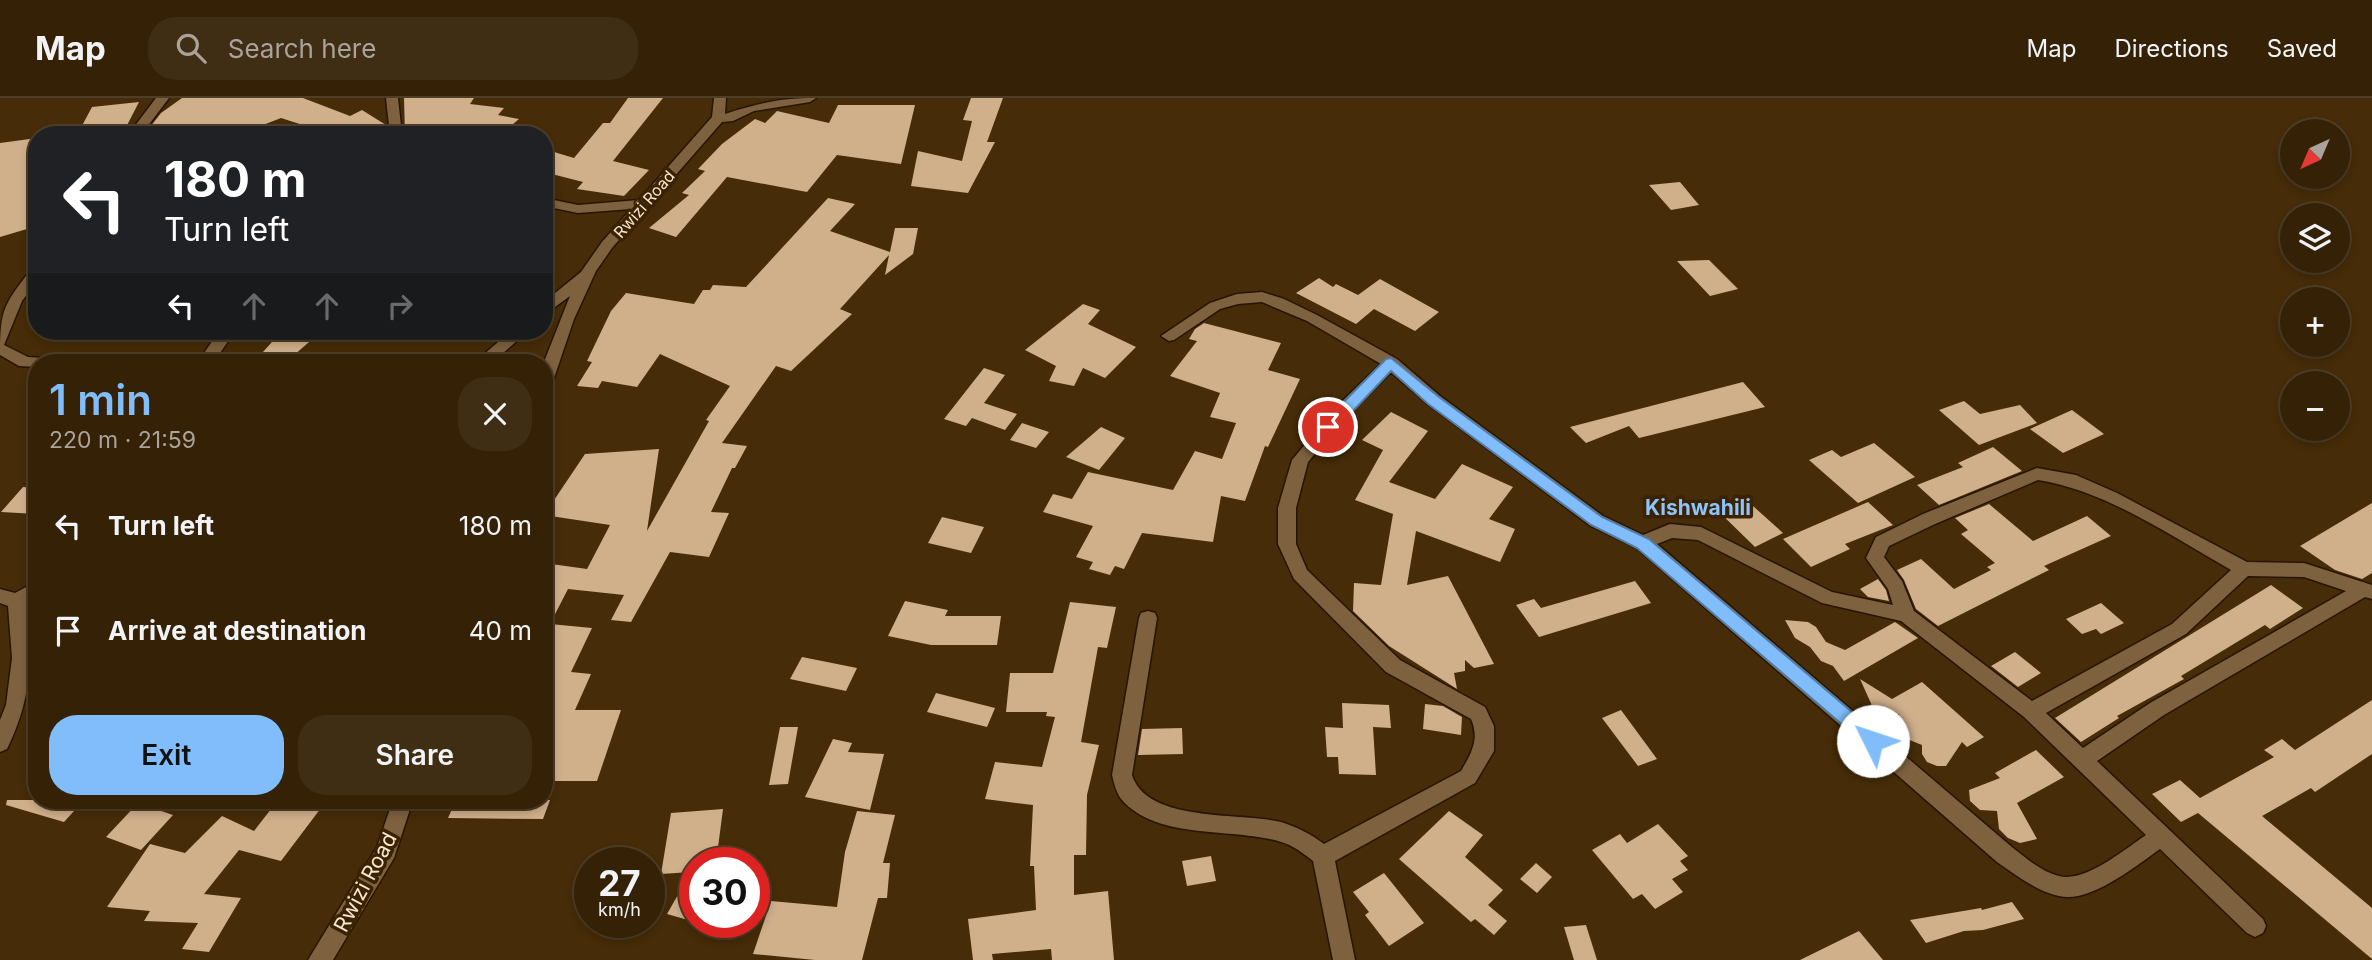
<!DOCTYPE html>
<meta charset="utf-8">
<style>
:root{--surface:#342106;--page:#3f2e14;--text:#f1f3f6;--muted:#a9a39b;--line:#4e3e28;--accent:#81bdfa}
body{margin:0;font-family:Inter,sans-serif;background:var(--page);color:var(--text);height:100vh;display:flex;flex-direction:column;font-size:26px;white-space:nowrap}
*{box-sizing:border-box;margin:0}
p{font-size:23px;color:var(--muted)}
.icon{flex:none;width:38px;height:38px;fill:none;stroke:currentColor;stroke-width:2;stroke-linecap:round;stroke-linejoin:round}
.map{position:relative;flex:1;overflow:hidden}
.side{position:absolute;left:28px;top:256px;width:525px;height:455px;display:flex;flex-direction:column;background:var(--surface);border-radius:28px;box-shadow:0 4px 10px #0003,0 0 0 2px var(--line)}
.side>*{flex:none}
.top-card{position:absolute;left:28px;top:28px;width:525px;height:214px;border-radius:28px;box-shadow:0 4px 10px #0003,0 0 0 2px var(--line);background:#202124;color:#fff;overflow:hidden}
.needle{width:46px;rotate:224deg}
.controls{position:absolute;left:2280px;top:21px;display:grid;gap:14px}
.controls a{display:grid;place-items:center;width:70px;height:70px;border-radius:50%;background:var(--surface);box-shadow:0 4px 10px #0003,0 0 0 2px var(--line);font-size:35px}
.speed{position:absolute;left:574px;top:749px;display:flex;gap:14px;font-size:35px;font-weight:700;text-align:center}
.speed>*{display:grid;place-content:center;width:91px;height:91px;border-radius:50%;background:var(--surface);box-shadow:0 4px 10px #0003,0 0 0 2px var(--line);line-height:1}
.speed small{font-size:18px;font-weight:400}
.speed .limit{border:10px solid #d22;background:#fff;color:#111}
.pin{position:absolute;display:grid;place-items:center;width:60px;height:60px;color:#fff;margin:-30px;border:4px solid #fff;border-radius:50%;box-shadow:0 2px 7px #0007}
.me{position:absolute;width:77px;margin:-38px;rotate:311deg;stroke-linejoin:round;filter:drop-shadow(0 0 5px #0008)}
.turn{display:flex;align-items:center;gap:24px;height:147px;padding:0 21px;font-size:32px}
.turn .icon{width:91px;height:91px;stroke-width:2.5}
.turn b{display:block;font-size:49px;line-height:60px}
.lanes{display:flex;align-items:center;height:66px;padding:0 21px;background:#0003;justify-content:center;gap:35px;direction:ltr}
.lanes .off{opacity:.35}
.round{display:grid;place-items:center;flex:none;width:74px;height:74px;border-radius:28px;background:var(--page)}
.overview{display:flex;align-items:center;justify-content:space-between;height:119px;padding:0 21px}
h1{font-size:42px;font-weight:600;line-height:52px;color:var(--accent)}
.cta{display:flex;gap:14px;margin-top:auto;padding:14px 21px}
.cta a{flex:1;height:80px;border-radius:28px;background:var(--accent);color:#111;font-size:28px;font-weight:600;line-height:80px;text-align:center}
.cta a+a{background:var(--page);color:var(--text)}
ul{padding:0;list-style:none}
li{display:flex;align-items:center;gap:21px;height:105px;padding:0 21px}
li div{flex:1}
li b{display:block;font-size:26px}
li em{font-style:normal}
header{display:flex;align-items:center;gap:42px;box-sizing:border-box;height:98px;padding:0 35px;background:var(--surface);border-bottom:2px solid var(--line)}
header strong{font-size:33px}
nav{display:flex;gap:38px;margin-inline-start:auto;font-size:24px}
.search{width:490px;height:63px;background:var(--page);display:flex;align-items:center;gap:18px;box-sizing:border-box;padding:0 24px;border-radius:28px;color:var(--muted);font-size:26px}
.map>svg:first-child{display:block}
</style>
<header>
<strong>Map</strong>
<div class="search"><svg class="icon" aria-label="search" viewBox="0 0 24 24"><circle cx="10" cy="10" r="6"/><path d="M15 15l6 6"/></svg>Search here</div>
<nav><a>Map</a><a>Directions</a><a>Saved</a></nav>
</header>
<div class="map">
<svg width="2372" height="862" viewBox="0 0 2372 862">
<rect width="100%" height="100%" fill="#462c08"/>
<path fill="#d0af8b" d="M182 0H303L350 18 362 12 386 27 387 37H334L281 20 237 37H144L161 15Z
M404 0H474L470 6 504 10 498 17 519 21 500 37H405Z
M628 0H663L613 63 649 72 624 98 577 91 583 84 544 74V51L574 60 603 25H610Z
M971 0H1003L987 44H995L968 95 911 88 918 53 962 63 972 23 963 22Z
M139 4 122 37H77L92 9Z
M838 7H915L901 66 837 57 807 94 727 79 676 139 649 130 689 97 682 95 705 73 698 71 722 46 755 21 765 25 777 13 829 25Z
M37 40V128L0 139V45Z
M1680 84 1699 107 1671 112 1649 87Z
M828 100 855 106 830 133 890 154 895 130H918L913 156 885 177 889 157 840 211 852 216 791 273 776 268 722 345 747 348 735 370H732L711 414 729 415 709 459 670 454 631 524 611 522 624 497 568 491 550 526 592 530 571 574 591 576 575 612H621L597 683H544V465L587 471 610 427 544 417 585 356 659 351 647 433 709 323 706 322 730 288 660 256 637 289 602 283 598 290 577 288 592 264 587 263 611 213 626 195 694 206 703 192H710L713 187 746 189Z
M1709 162 1738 191 1710 198 1677 163Z
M1319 180 1333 189 1336 186 1358 197 1380 181 1439 214 1415 233 1374 211 1356 226 1296 195Z
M1083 206 1100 212 1088 226 1136 249 1105 280 1083 270 1074 288 1049 283 1056 268 1025 252Z
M1204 225 1281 245 1268 272 1300 281 1268 349 1265 348 1245 403 1221 398 1213 444 1142 435 1124 471 1115 468 1110 477 1089 471 1093 464 1076 459 1093 428 1043 414 1053 396 1072 401 1088 374 1173 392 1195 353 1222 361 1236 325 1210 319 1220 295 1170 278 1197 243 1189 241 1195 231Z
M280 235 316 238 286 264H254Z
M984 270 1005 277 984 305 1017 316 1005 332 972 320 966 328 944 321Z
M1743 284 1765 309 1639 340 1629 328 1586 345 1570 329Z
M1964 303 1980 316 2020 307 2037 325 1979 347 1939 312Z
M2072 312 2104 336 2063 355 2030 331Z
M1391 314 1428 333 1389 384 1435 401 1462 366 1513 389 1489 421 1515 431 1500 464 1416 433 1407 487 1448 478 1494 566 1474 570 1465 562V573L1454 575 1457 591 1389 548 1353 513 1354 485 1381 487 1393 416 1355 402 1383 352 1362 342Z
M1022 325 1049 334 1036 350 1010 342Z
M1101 329 1125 340 1099 372 1066 359Z
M1874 345 1915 379 1858 405 1809 362 1832 352 1841 359Z
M1993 349 2022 373 1939 407 1917 387 1963 369 1958 365Z
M23 389 37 390V416L1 414Z
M1743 399 1783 435 1755 449 1716 411Z
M1868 404 1893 427 1845 446 1850 451 1811 469 1783 441Z
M2372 405V475L2362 481 2335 472 2300 448Z
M1989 406 2033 443 2087 418 2111 438 2044 468 2049 472 1938 528 1916 511 1904 482 1897 472 1921 461 1954 491 1991 472 1987 469 1995 465 1961 436 1968 432 1955 420Z
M942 419 984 429 971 455 928 445Z
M1878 481 1886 492 1889 503 1868 499 1860 491Z
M1635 483 1651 505 1539 539 1516 507 1534 501 1541 510Z
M2271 487 2303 510 2270 531 2265 527 2181 578 2184 581 2117 618 2119 620 2081 644 2055 620Z
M905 503 948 512 945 518H1001L997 547H931L888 538Z
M1070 504 1116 509 1107 550 1098 549 1081 644 1099 647 1087 697 1086 757H1074V797L1108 793 1114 862H1052L1051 851 992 856 993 862H973L968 821 1036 812 1034 768H1030L1033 707 985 701 995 664 1042 669 1055 619 1046 618 1047 614H1006L1010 575H1053Z
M2101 505 2124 525 2101 536 2096 531 2082 536 2066 521Z
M1785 522 1808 524 1816 529 1826 544 1845 552 1895 524 1918 540 1844 583 1833 568 1821 563 1810 549 1795 540Z
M2015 554 2041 575 2018 589 1991 568Z
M802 559 857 570 846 593 790 581Z
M1860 581 1892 601 1922 584 1984 639 1967 649 1962 644 1946 668H1937L1927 664 1922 656V647L1902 639 1896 631 1899 616H1867L1874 612Z
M936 595 995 610 987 629 927 614Z
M2372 602V656L2315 694 2311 690 2262 718 2372 810V861L2198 715 2181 724 2152 696 2180 682 2200 700 2274 659 2264 652 2282 641 2295 652Z
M1342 605 1389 607 1391 630 1373 629 1376 677 1339 676 1338 659H1327L1325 629 1343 630Z
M1425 606 1443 608 1462 619 1461 637 1423 631Z
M1621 612 1657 661 1638 668 1602 620Z
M780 629H798L788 686 769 687Z
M1182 630 1183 656 1138 657 1142 631Z
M833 641 852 645 848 654 884 656 870 712 805 699Z
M2036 652 2064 679 2017 705 2037 741 2020 745 2008 740 1999 731 1997 713 1980 712 1970 703 1969 692 2000 680 1995 675Z
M7 702H84L64 724 6 707Z
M278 702H327L281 763 239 752 204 796 241 800 209 854 182 851 198 825 144 823 150 813 107 809 150 746 185 755 222 718 254 733Z
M456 702H550L543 721 448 720Z
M138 705 173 717 141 752 106 739Z
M723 711 716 765H695V824L667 816 691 774 661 776 671 715Z
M857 713 895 717 883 765H890L887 800H878L862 862H815L753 856 771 803 837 809 845 754Z
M1449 713 1483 737 1465 759 1503 792 1488 807 1507 823 1494 837 1475 821 1471 824 1399 761Z
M1658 726 1688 758 1680 763 1688 772 1672 781 1683 794 1655 811 1642 796 1633 801 1592 752 1620 736 1627 745Z
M1211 758 1216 783 1187 788 1182 763Z
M1536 765 1552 779 1537 795 1520 781Z
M1384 775 1424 825 1389 848 1365 817 1369 814 1353 794Z
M2012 804 2024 821 1983 832 1964 833 1926 845 1910 822 1981 810 1982 812Z
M1586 827 1597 862H1574L1564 829Z
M1859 833 1883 862H1800Z"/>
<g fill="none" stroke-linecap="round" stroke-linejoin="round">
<g stroke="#281500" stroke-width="3">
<path id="minor" d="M156 0H169L141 37H128Z
M386 0H398L402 37H390Z
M714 0H726L725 16C759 5 780 0 816 0L810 4 754 13 733 23 722 24 612 150 596 173 574 221 552 286 544 291V264L570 198 544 217V204L581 174 602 144 631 111 578 115 544 108V100L578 107 639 102 712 19Z
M37 169V183L22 203 4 247 28 259 43 260 45 264H37V269L19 268 0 257C0 210 4 207 32 170Z
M1262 194 1284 201 1317 217 1397 261 1440 298 1603 418 1643 437 1670 426 1701 429 1832 494 1893 507 1888 491 1866 460 1876 439 1923 416 2037 370 2076 377 2117 395 2247 464 2304 465 2372 487V501L2365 499 2164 617 2097 663 2263 821 2266 828 2263 835 2255 839 2247 835 2160 751C2136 768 2089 806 2059 798 2036 793 2016 777 1997 764L1637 450 1591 428 1428 306 1391 274 1348 317 1308 364 1296 410V446L1307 472 1400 562 1485 609 1494 628V653L1475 685 1335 763 1355 862H1333L1313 763C1304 756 1293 747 1281 744 1234 729 1158 743 1122 702 1116 695 1114 685 1112 677L1139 520 1141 515 1148 513 1155 515 1157 520 1132 677C1147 725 1240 714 1281 724 1297 729 1311 736 1324 746L1461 673C1471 656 1480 641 1471 621L1386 574 1294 481 1278 446V410L1292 362 1336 309 1381 266 1307 223 1262 204 1238 206 1220 211 1174 242 1169 243 1161 238 1210 205 1237 196ZM2038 382C2107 393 2171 438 2231 472L2172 526 2032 603 1914 513 1902 483 1884 459 1889 448 1935 426ZM1672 440 1698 442 1822 505 1901 523 2024 619 2146 737C2125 751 2085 785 2059 778 2042 774 2026 760 2013 750L1657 446ZM2248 478 2304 479 2346 493 2150 605 2083 650 2046 615 2186 536Z
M219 233H235L214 264H198Z
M511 233H528L493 264H475Z
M37 483V499L26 506C31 565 33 597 7 651L0 654V622L6 607 12 560 8 508 0 505V491L15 495Z
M393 702H413L394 760 333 862H308L377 749Z"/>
</g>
<use href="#minor" fill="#7e613f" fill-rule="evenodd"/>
</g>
<path fill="#81bdfa" stroke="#547ba2" stroke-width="2" d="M1391 260 1439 299 1602 419 1649 441 1879 637 1882 643 1879 648 1873 651 1867 648 1637 450 1591 427 1428 306 1391 273 1334 333H1323L1321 329 1323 325 1386 261Z"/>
<g text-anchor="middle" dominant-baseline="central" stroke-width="7" stroke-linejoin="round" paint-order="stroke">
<g font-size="16" fill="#f6e5d2" stroke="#3b2200">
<text transform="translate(644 106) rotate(-49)">Rwizi Road</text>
</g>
<g font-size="21" font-weight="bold" fill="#8cc4fd" stroke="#3b2200">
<text x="1698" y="409">Kishwahili</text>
</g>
<g font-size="21" fill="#f6e5d2" stroke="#3b2200">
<text transform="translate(365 784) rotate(-62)">Rwizi Road</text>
</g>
</g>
</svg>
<div class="controls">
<a><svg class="needle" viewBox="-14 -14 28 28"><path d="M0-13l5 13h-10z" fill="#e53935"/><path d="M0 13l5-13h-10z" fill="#a9a39b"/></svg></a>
<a><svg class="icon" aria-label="layers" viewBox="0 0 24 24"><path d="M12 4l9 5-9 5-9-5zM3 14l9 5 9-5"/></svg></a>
<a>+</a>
<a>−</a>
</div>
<div class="speed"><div>27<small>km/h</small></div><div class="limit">30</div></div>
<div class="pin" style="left:1328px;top:329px;background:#d93025"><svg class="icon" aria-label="arrive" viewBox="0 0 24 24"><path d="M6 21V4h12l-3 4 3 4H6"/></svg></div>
<svg class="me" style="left:1873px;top:643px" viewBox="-20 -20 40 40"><circle r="19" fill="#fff"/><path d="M0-13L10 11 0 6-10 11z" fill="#81bdfa"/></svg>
<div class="top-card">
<div class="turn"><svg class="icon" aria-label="left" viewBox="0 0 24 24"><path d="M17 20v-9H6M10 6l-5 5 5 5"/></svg><div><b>180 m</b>Turn left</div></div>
<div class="lanes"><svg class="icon" aria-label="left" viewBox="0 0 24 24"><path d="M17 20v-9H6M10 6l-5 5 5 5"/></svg><svg class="icon off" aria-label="ahead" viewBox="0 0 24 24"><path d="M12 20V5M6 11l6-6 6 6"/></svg><svg class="icon off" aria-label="ahead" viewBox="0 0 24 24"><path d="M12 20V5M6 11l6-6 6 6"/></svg><svg class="icon off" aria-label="right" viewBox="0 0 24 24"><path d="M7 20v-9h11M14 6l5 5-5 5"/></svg></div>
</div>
<section class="side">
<div class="overview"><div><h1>1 min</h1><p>220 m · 21:59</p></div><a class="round"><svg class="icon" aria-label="close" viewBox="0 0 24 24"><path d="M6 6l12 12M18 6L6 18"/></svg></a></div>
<ul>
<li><svg class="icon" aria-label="left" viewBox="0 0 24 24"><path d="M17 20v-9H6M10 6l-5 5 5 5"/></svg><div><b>Turn left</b></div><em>180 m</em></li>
<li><svg class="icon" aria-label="arrive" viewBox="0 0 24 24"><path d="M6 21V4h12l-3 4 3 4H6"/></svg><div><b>Arrive at destination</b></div><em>40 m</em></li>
</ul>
<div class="cta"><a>Exit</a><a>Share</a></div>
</section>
</div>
